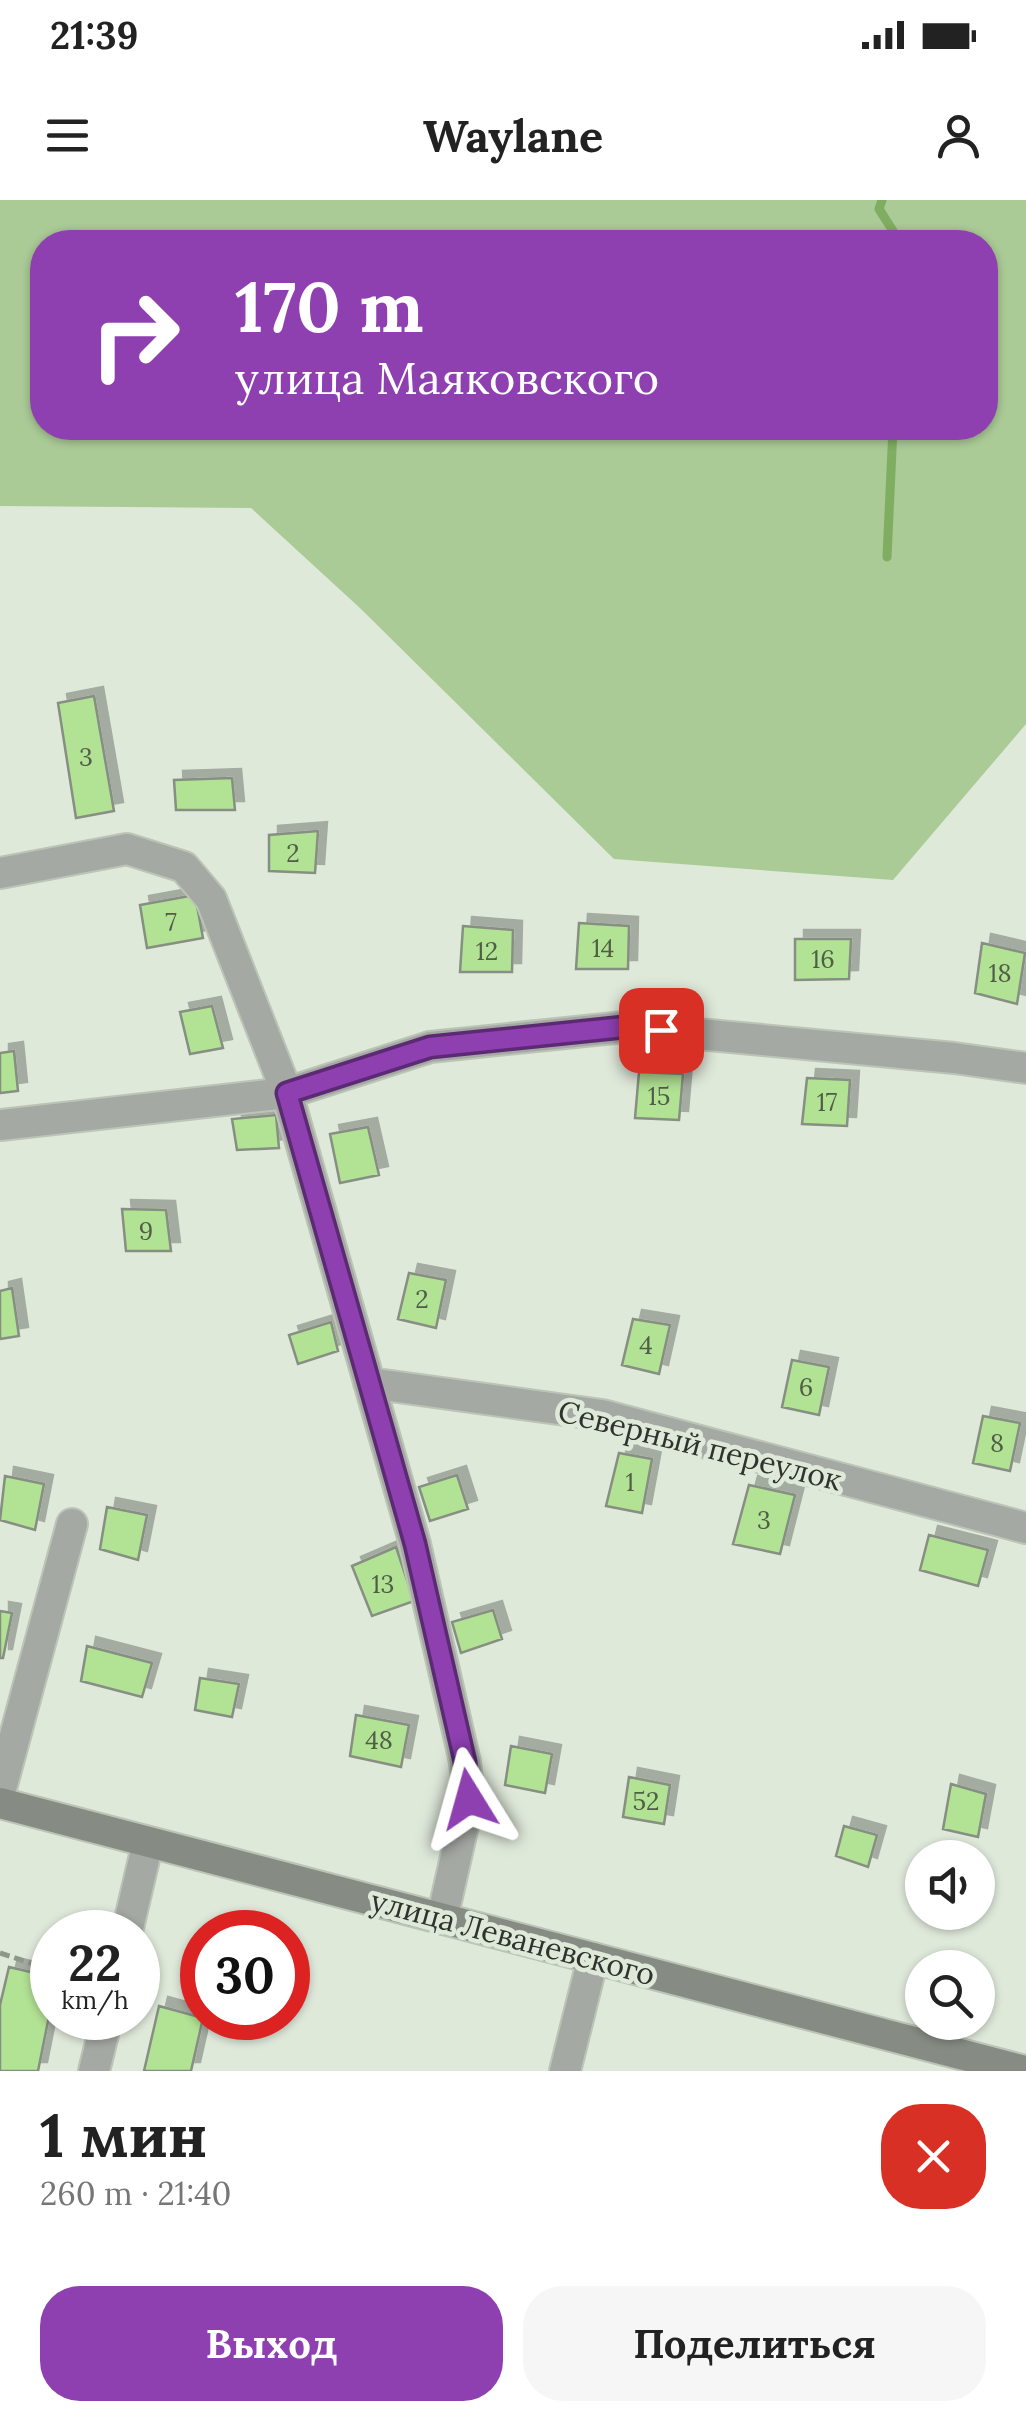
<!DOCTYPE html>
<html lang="ru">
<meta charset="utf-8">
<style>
:root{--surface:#fff;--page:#f6f6f6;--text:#222;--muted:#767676;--accent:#8e40b1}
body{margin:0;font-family:Lora,serif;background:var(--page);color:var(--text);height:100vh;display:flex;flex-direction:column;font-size:38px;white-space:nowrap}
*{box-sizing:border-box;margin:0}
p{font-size:32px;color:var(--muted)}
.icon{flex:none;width:55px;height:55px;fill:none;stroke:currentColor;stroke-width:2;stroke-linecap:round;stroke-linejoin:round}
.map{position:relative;height:1871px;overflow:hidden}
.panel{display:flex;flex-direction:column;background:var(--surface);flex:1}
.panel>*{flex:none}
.guide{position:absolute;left:30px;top:30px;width:968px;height:210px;border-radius:40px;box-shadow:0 2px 8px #0004;background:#8e40b1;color:#fff;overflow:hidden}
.buttons{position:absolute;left:905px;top:1640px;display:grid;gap:20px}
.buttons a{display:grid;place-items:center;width:90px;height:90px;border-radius:50%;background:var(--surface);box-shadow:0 2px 8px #0004;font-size:50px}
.speed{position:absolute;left:30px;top:1710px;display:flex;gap:20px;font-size:50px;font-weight:700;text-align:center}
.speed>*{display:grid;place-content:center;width:130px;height:130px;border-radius:50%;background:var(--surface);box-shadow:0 2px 8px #0004;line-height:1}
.speed small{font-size:25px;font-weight:400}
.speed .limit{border:15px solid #d22;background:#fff;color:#111}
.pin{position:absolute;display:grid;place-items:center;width:85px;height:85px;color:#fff;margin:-42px;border-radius:20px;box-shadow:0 5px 15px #0006}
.me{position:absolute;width:110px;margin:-55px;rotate:352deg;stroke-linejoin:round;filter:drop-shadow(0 0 8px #0008)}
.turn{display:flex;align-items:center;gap:35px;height:210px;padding:0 40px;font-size:45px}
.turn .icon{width:130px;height:130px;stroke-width:2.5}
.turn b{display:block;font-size:70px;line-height:85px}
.round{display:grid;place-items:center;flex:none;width:105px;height:105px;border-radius:40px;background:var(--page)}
.summary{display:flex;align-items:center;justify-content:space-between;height:170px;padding:0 40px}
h1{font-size:60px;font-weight:700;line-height:75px}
.cta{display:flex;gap:20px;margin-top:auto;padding:20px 40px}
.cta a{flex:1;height:115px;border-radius:40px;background:var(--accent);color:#fff;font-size:40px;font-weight:700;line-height:115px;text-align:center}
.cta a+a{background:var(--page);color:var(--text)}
.status{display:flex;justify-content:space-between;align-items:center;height:70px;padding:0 50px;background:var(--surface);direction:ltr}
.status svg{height:28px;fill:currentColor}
header{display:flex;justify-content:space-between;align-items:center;height:130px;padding:0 40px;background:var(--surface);font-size:45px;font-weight:700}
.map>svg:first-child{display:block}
</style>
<div class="status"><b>21:39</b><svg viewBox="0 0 49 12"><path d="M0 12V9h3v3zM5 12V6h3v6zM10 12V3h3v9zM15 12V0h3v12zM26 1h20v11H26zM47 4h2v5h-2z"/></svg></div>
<header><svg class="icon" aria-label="menu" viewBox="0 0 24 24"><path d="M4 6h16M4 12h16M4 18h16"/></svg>Waylane<svg class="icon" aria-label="person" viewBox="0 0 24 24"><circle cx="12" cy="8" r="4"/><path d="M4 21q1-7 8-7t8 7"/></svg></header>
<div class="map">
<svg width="1026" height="1871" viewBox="0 0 1026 1871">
<defs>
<filter id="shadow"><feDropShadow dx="9" dy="-9" stdDeviation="0" flood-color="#0004"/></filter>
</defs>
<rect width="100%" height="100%" fill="#dfe9da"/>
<path fill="#aaca96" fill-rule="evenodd" d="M0 0H1026V524L893 680 614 659 361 409 251 308 0 306ZM42 42H985V228H42Z"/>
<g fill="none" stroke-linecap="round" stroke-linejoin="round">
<path stroke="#7fad61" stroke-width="9" d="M882 0 879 9 900 42
M887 357 893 228"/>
</g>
<path fill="#b2e294" stroke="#868f82" stroke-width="2.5" filter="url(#shadow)" d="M94 496 114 611 76 618 58 503Z
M232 578 235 610H176L174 580Z
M318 631 315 673 269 671V635Z
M195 695 203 738 147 748 140 705Z
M579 723 629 726 628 769H576Z
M463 726 513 730 512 772H460Z
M795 739H851L849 779 795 780Z
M982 743 1025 753 1017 804 975 793Z
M212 806 223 848 190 854 180 812Z
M14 851 18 891 0 893V853Z
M639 872 683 874 679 920 635 918Z
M807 878 850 880 847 926 802 924Z
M276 915 279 948 237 950 232 919Z
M368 927 379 975 340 983 330 934Z
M122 1009 166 1010 171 1051H126Z
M409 1073 446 1080 436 1128 398 1119Z
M12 1088 19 1136 0 1139V1091Z
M633 1119 670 1125 659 1174 622 1165Z
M331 1122 338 1151 298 1164 289 1135Z
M792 1160 829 1167 819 1215 782 1207Z
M983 1216 1020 1223 1010 1271 973 1263Z
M619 1253 652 1259 642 1313 606 1306Z
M457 1275 468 1309 430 1321 419 1287Z
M5 1276 44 1284 35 1330 0 1320Z
M749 1285 795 1295 780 1354 733 1344Z
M107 1307 147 1315 138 1360 100 1349Z
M929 1335 988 1350 978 1386 920 1370Z
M396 1347 414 1401 372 1416 352 1366Z
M493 1410 502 1439 461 1453 452 1422Z
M0 1411 12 1413 3 1458H0Z
M87 1446 152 1463 142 1497 81 1481Z
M200 1478 239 1484 232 1517 195 1510Z
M356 1515 409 1525 401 1567 350 1556Z
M511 1546 552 1554 545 1593 505 1585Z
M629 1577 670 1585 664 1624 623 1617Z
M951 1584 986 1594 978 1637 943 1629Z
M844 1626 877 1635 868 1667 836 1656Z
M9 1767 52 1777V1801L38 1871H0V1805Z
M159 1806 203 1818 191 1871H144Z"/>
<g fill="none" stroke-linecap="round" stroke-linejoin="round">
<g stroke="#bcc4b7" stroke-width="34">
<path id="street" d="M0 673 127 649 184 667 211 699 287 893 415 1344 465 1562 469 1599 442 1719
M0 925 287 893 430 847 624 827 954 858 1026 868
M369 1183 602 1215 1026 1328
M0 1592 72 1324
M127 1732 148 1642
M94 1871 107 1818
M565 1871 593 1758"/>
</g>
<g stroke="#bcc4b7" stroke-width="34">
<path id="secondary" d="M0 1603 1025 1871"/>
</g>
<path stroke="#8f968b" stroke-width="5" stroke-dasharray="10 5" stroke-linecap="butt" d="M0 1753 52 1770"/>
<use href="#street" stroke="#a5a9a3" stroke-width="30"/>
<use href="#secondary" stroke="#868c83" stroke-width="30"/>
</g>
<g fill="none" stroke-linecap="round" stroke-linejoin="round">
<g stroke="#5c2a73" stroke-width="25">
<path id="route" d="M469 1599 465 1562 415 1344 287 893 430 847 624 827 661 830"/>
</g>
<use href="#route" stroke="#8e40b1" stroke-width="18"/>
</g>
<g text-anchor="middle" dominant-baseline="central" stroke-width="9" stroke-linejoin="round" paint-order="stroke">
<g font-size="25" fill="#505e47">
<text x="86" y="557">3</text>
<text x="293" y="653">2</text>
<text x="171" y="722">7</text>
<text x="603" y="748">14</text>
<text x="487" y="751">12</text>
<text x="823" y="759">16</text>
<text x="1000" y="773">18</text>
<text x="659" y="896">15</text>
<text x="827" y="902">17</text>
<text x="146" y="1031">9</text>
<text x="422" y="1099">2</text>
<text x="646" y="1145">4</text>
<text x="806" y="1187">6</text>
<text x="997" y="1243">8</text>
<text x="630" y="1282">1</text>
<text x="764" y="1320">3</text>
<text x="383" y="1384">13</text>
<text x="379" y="1540">48</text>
<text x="646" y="1601">52</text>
</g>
<g font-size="30" fill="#2f322d" stroke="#dfe9da">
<text transform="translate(700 1245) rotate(14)">Северный переулок</text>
<text transform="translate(513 1737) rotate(15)">улица Леваневского</text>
</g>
</g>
</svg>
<div class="buttons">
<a><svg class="icon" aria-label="sound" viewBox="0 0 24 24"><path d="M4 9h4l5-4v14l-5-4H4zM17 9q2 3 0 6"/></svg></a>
<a><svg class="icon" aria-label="search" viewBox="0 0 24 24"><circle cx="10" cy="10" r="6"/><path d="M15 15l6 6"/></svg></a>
</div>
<div class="speed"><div>22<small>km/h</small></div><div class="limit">30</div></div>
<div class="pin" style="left:661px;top:830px;background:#d93025"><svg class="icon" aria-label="arrive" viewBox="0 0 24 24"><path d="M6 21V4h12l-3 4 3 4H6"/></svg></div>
<svg class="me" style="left:469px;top:1599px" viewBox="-20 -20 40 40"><path d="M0-17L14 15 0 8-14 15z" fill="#8e40b1" stroke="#fff" stroke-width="4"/></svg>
<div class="guide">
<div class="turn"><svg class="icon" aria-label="right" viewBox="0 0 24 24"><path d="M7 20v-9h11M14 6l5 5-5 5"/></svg><div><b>170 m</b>улица Маяковского</div></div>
</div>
</div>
<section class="panel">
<div class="summary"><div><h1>1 мин</h1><p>260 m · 21:40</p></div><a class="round" style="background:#d93025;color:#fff"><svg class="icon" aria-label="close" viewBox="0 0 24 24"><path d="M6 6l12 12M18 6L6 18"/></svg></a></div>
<div class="cta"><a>Выход</a><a>Поделиться</a></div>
</section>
